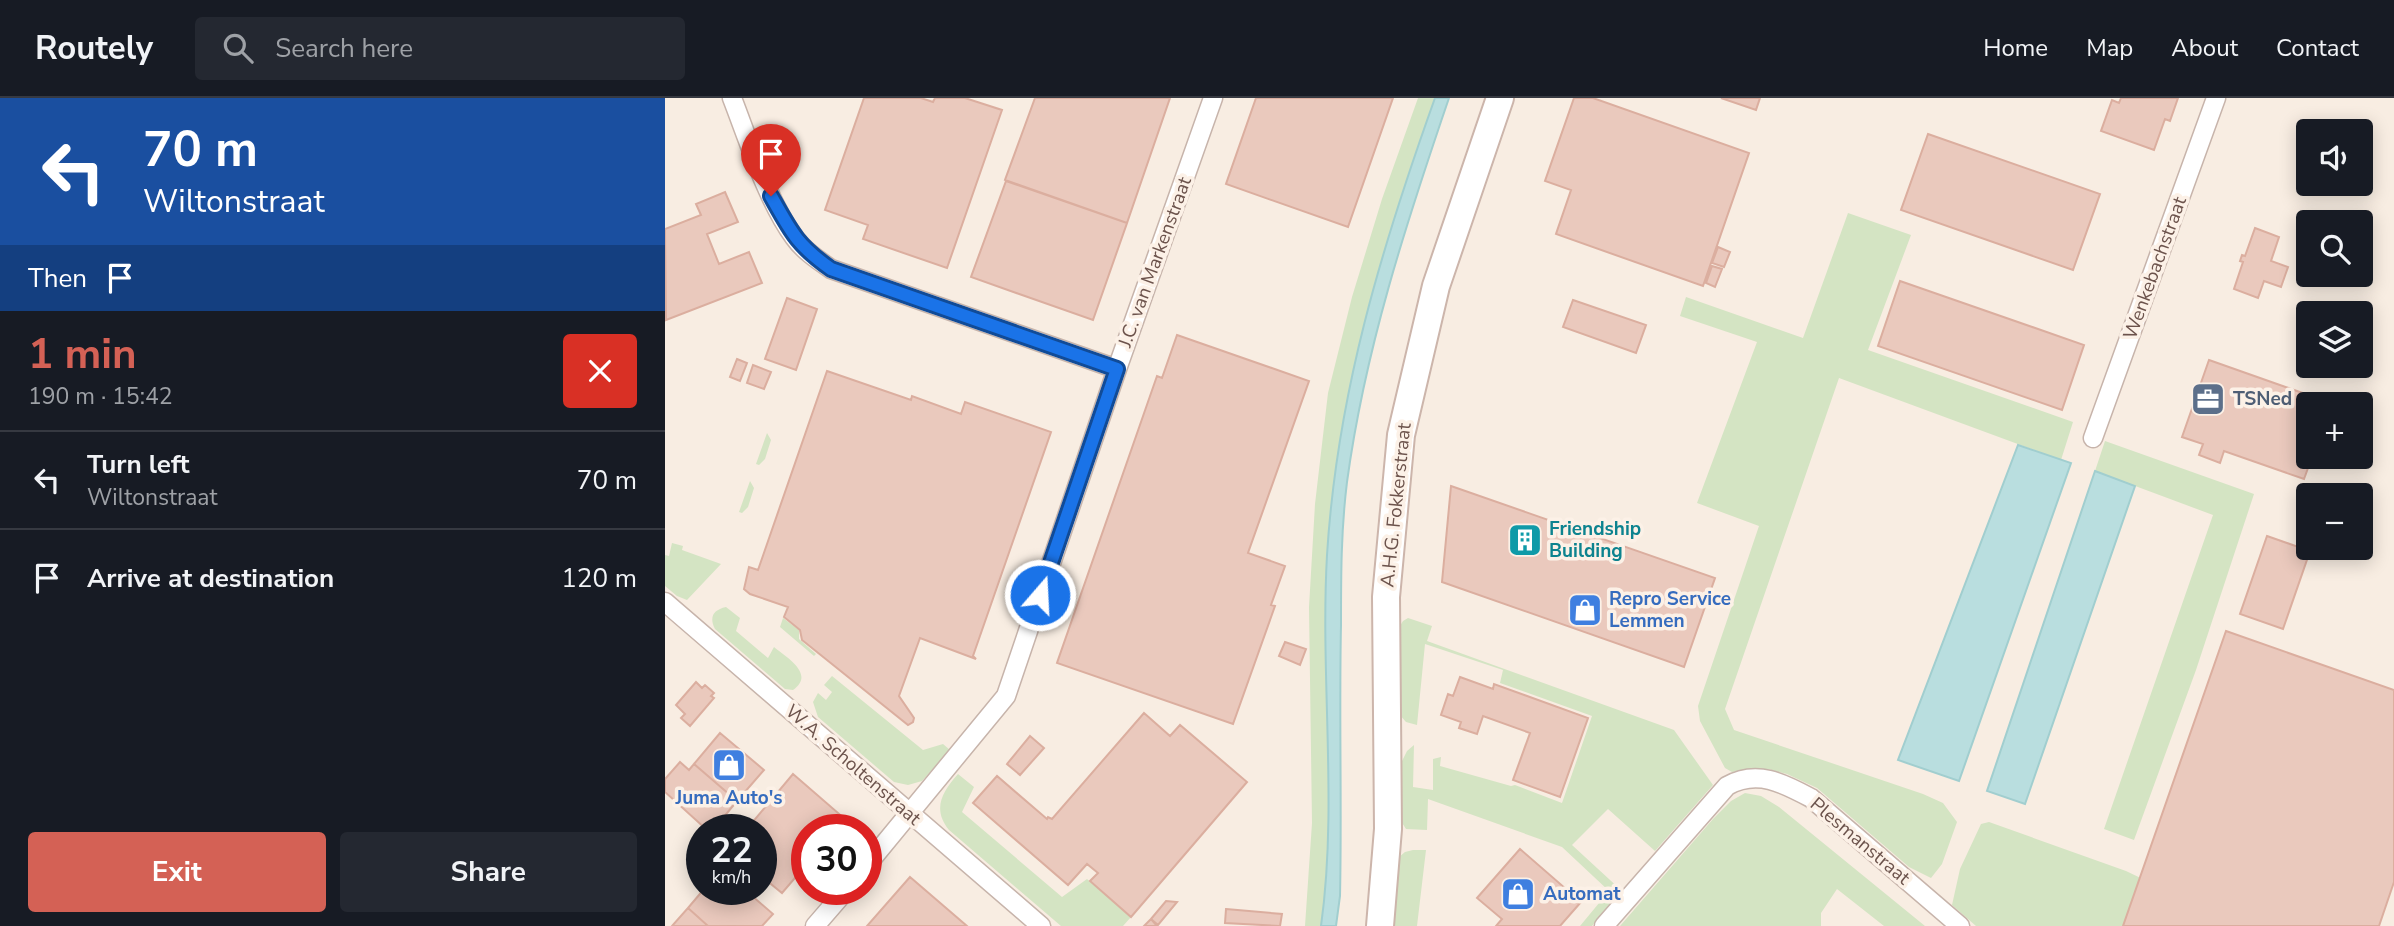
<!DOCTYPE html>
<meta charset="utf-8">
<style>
:root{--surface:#171b24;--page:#242831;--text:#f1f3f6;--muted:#9ea1a6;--line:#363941;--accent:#d46155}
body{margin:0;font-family:"Nunito Sans",sans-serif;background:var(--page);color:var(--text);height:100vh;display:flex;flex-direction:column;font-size:26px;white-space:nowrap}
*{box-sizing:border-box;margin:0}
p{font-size:23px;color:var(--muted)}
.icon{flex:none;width:38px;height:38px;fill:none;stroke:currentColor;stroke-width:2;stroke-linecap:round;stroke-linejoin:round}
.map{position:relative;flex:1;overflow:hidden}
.details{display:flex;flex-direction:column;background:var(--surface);width:665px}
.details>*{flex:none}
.guide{background:#1a4fa0;color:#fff;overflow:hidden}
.buttons{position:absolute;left:1631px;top:21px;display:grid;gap:14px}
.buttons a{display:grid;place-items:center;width:77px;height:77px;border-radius:7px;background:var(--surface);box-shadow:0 4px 18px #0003;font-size:35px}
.speed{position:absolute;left:21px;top:716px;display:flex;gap:14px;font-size:35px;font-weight:700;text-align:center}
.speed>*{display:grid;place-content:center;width:91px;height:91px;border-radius:50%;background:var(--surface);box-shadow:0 4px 18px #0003;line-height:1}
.speed small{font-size:18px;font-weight:400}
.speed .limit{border:10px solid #d22;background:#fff;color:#111}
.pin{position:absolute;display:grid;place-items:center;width:60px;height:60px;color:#fff;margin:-72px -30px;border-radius:50% 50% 50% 0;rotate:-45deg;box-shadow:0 0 7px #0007}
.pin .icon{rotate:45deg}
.me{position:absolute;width:77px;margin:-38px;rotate:19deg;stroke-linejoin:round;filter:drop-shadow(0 0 5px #0008)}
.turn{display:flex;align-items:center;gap:24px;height:147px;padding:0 28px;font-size:32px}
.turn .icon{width:91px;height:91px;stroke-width:2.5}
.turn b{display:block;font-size:49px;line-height:60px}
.then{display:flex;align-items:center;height:66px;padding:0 28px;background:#0003;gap:14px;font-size:26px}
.round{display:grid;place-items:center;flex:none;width:74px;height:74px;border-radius:7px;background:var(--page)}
.head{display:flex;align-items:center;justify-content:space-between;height:119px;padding:0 28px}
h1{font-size:42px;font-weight:700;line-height:52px;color:var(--accent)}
.primary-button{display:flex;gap:14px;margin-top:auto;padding:14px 28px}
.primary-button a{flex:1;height:80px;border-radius:7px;background:var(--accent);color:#fff;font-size:28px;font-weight:700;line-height:80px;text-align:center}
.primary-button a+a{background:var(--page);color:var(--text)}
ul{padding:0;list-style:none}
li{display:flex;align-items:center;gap:21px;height:98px;padding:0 28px;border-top:2px solid var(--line)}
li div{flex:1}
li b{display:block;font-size:26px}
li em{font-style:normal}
header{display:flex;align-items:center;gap:42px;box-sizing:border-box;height:98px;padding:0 35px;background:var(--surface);border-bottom:2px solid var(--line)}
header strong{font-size:33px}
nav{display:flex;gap:38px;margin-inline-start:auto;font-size:24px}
.search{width:490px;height:63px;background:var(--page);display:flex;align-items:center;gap:18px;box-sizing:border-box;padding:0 24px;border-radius:7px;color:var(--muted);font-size:26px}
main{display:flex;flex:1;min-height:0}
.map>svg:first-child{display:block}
</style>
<header>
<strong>Routely</strong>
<div class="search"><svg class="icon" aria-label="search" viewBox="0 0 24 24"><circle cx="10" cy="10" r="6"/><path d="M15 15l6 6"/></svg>Search here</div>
<nav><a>Home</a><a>Map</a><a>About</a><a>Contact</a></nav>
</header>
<main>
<section class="details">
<div class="guide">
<div class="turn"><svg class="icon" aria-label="left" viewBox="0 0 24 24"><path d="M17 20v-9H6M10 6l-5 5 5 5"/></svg><div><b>70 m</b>Wiltonstraat</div></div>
<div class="then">Then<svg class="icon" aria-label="arrive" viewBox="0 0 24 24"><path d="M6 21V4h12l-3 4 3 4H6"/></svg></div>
</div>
<div class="head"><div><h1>1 min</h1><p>190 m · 15:42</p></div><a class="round" style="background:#d93025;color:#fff"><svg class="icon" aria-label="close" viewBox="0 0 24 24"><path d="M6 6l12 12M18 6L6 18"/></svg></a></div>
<ul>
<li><svg class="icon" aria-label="left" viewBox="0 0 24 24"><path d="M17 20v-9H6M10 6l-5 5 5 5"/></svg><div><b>Turn left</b><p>Wiltonstraat</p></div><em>70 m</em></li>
<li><svg class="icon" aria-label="arrive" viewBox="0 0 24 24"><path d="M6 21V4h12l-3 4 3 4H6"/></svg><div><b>Arrive at destination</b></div><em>120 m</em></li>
</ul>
<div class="primary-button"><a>Exit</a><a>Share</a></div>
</section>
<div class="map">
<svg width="1729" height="828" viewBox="0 0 1729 828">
<rect width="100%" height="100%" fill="#f8ede2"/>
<path fill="#d4e4c3" d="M753 0H770C717 150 672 298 662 457 655 581 673 706 656 828H640L647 725 644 509 650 406 663 295 687 199 717 101Z
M1183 115 1246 137 1203 252 1408 324 1396 362 1174 280 1060 611 1069 632 1258 696 1278 705 1292 724 1277 766 1266 780 1244 769 1152 690 1122 676 1103 671H1086L1067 674 1060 670 1035 623 1033 608 1094 428 1032 405 1092 244 1015 218 1021 199 1138 240Z
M102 335 106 342 100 361 94 367 91 366Z
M1440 343 1589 396 1531 572 1469 742 1439 731 1548 417 1430 373Z
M85 383 89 390 83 409 77 415 74 414Z
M7 445 18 448 17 452 56 466 22 502 12 498 0 488V457L4 458Z
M61 509 75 520 71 533 103 560 109 549C121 559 151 576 128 592L120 591 50 531C44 519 48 512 61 509Z
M118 520 134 532V541L151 556 149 558 115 529Z
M743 520 767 528 762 543 1009 632 1048 687 990 753 943 711 907 747 957 793 927 828H915L944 793 897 749 763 701 762 732 741 731 734 720 735 667 742 653 749 647 748 689 768 692V661L776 659 775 668 846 688 850 687 897 705 927 618 835 585 838 572 760 546 752 627 741 624 734 616 733 531 738 523Z
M167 578 258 652 278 646 285 652 257 683 243 687 229 684 153 619 148 604 153 595 161 602 167 594 159 587Z
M293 676 309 689 297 714 397 799 422 781 466 819 458 828H396L284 732C267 711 277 694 293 676Z
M1080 695 1096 698 1114 709 1260 828H1219L1172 791 1156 815V828H955L1048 721 1066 703Z
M1324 724 1461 773 1568 824 1567 828H1311L1287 807 1295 771 1316 726Z
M748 752H761L752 828H727L734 759 740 754Z"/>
<path fill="#b9dedf" stroke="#a1cecf" stroke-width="2" d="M770 0H784C741 126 700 251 682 384 676 432 676 479 676 527 674 618 677 708 675 798L671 828H656C673 706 655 581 662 457 672 296 716 151 770 0Z
M1353 347 1406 365 1294 683 1233 662Z
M1430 373 1470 388 1360 706 1322 693Z"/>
<path fill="#eac9bd" stroke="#dbae9f" stroke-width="2" d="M199 0H256L268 4 270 0H300L337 12 282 170 198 141 203 127 160 112Z
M370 0H505L462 125 340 82Z
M591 0H728L683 129 561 86Z
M909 0H928L1084 55 1038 188 891 136 906 92 880 83Z
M1056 0H1095L1091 12Z
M1456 0H1513L1505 23 1500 21 1489 52 1436 33 1447 2 1454 5Z
M1263 36 1435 96 1408 172 1236 112Z
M341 83 462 125 428 222 306 179Z
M60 94 73 124 42 136 54 166 84 154 97 185 1 222 0 131 36 117 31 106Z
M1590 130 1614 139 1606 163 1623 169 1616 189 1599 183 1593 200 1569 191 1578 164 1575 163 1577 157 1580 158Z
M1053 149 1065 154 1059 169 1047 165Z
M1047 168 1057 171 1050 189 1041 185Z
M1235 183 1419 247 1397 312 1213 248Z
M122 200 152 211 131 272 100 261Z
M908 202 981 227 971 255 898 229Z
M512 237 644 283 583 455 620 468 606 507 610 508 568 626 392 565 492 278 497 280Z
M72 261 82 265 75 283 65 279Z
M1544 262 1666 305 1643 306V359H1647L1639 381 1559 353 1555 365 1534 357 1538 346 1517 339Z
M88 267 106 274 99 291 82 285Z
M162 273 246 302 247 298 296 316 300 304 386 334 308 558 311 561 255 540 234 598 249 620 248 624 243 627 137 542 135 532 119 519 123 509 85 496 79 491 84 469 93 472Z
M786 388 1050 480 1019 569 777 484Z
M1602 438 1645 453 1618 531 1575 516Z
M1561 533 1729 592V784L1714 828H1458Z
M620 544 641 551 635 567 614 558Z
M795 579 828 591 829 586 923 620 895 699 848 682 865 635 818 618 812 636 794 630 796 624 776 617 783 596 788 598Z
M31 584 37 590 40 587 49 595 46 598 49 600 25 628 16 620 20 616 11 607Z
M479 615 505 638 515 627 582 684 466 819 425 783 433 775 422 766 403 787 308 705 332 678 382 721 383 719 387 721Z
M55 635 99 672 72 703 29 666Z
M365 638 379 650 355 677 342 666Z
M15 664 24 672 29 666 72 703 48 732H42L0 694V681Z
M128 676 180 721 171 732H142V766L117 795 96 778V732H81Z
M855 751 916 804 895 828H831L837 821 812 800Z
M245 779 302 828H202Z
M39 791H79L108 816 97 828H43L23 810Z
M501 803 512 804 493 827 486 821Z
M23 810 43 828H7Z
M561 811 617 816 615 828 560 825Z
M486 821 492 828H479Z"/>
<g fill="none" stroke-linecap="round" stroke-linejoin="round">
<g stroke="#c7b4ab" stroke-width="21">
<path id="street" d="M67 0C83 41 103 104 129 139 138 152 153 162 166 171L452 271
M1428 340 1551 0
M0 504 376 828
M201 768 341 598 452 271 548 0
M150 828 182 791
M939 828 1062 688C1092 671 1118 685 1146 700L1295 828"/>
</g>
<g stroke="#ccb5ab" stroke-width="30">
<path id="secondary" d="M715 828 723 731 721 499 736 337 771 188 835 0"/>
</g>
<use href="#street" stroke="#fff" stroke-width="18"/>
<use href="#secondary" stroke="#fff" stroke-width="26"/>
</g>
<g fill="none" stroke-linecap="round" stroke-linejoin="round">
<g stroke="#114b97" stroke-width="18">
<path id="route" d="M106 98C126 134 132 147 166 171L452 271 375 497"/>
</g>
<use href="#route" stroke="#1a73e8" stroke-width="12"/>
</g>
<defs>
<g id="office-square" transform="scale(1.75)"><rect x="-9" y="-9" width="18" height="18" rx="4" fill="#5c6f8a" stroke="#fcf1e7"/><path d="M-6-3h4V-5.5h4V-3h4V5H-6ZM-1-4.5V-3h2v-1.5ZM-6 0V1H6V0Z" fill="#fff"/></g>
<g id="building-square" transform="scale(1.75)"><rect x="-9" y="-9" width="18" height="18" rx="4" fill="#0f9aa8" stroke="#fcf1e7"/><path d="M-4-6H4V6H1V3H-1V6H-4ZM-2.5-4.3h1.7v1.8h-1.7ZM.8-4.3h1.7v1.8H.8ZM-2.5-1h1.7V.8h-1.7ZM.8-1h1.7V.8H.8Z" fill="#fff"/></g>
<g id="shop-square" transform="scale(1.75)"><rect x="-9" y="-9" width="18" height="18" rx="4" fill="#3f7fe0" stroke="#fcf1e7"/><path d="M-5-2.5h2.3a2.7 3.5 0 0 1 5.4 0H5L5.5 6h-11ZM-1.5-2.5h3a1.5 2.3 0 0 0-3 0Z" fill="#fff"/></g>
</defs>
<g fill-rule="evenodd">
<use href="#office-square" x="1543" y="301"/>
<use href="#building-square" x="860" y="442"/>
<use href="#shop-square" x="920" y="512"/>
<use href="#shop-square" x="64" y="667"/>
<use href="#shop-square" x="853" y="796"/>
</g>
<g text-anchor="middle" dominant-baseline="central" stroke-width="7" stroke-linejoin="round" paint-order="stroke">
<g font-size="19" fill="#6c534c" stroke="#fcf1e7">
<text transform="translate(490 164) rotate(-70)">J.C. van Markenstraat</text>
<text transform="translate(1490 170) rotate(-70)">Wenkebachstraat</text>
<text transform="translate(731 407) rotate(-84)">A.H.G. Fokkerstraat</text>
<text transform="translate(188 667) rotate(41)">W.A. Scholtenstraat</text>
<text transform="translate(1195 743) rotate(40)">Plesmanstraat</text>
</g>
<g font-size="19" font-weight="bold" fill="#4e5e75" stroke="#fcf1e7" text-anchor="start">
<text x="1568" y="301">TSNed</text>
</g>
<g font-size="19" font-weight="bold" fill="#0d838f" stroke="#fcf1e7" text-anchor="start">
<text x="884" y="431">Friendship<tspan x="884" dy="22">Building</tspan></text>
</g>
<g font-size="19" font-weight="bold" fill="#366cbe" stroke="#fcf1e7" text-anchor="start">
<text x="944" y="501">Repro Service<tspan x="944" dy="22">Lemmen</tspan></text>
<text x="64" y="700" text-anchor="middle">Juma Auto's</text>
<text x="878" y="796">Automat</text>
</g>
</g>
</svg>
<div class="buttons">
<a><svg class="icon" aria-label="sound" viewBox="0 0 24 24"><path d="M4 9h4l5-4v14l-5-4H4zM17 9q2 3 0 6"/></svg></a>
<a><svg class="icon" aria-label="search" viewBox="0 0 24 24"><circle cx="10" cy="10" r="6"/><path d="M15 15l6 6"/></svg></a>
<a><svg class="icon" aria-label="layers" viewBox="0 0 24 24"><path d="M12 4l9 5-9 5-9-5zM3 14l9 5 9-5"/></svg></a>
<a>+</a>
<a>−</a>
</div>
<div class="speed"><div>22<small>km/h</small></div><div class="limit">30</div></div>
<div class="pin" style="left:106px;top:98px;background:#d93025"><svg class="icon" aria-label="arrive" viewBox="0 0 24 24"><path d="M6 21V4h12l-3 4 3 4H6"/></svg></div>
<svg class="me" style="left:375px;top:497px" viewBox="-20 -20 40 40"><circle r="17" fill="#1a73e8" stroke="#fff" stroke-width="3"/><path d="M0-11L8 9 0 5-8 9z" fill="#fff"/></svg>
</div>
</main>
